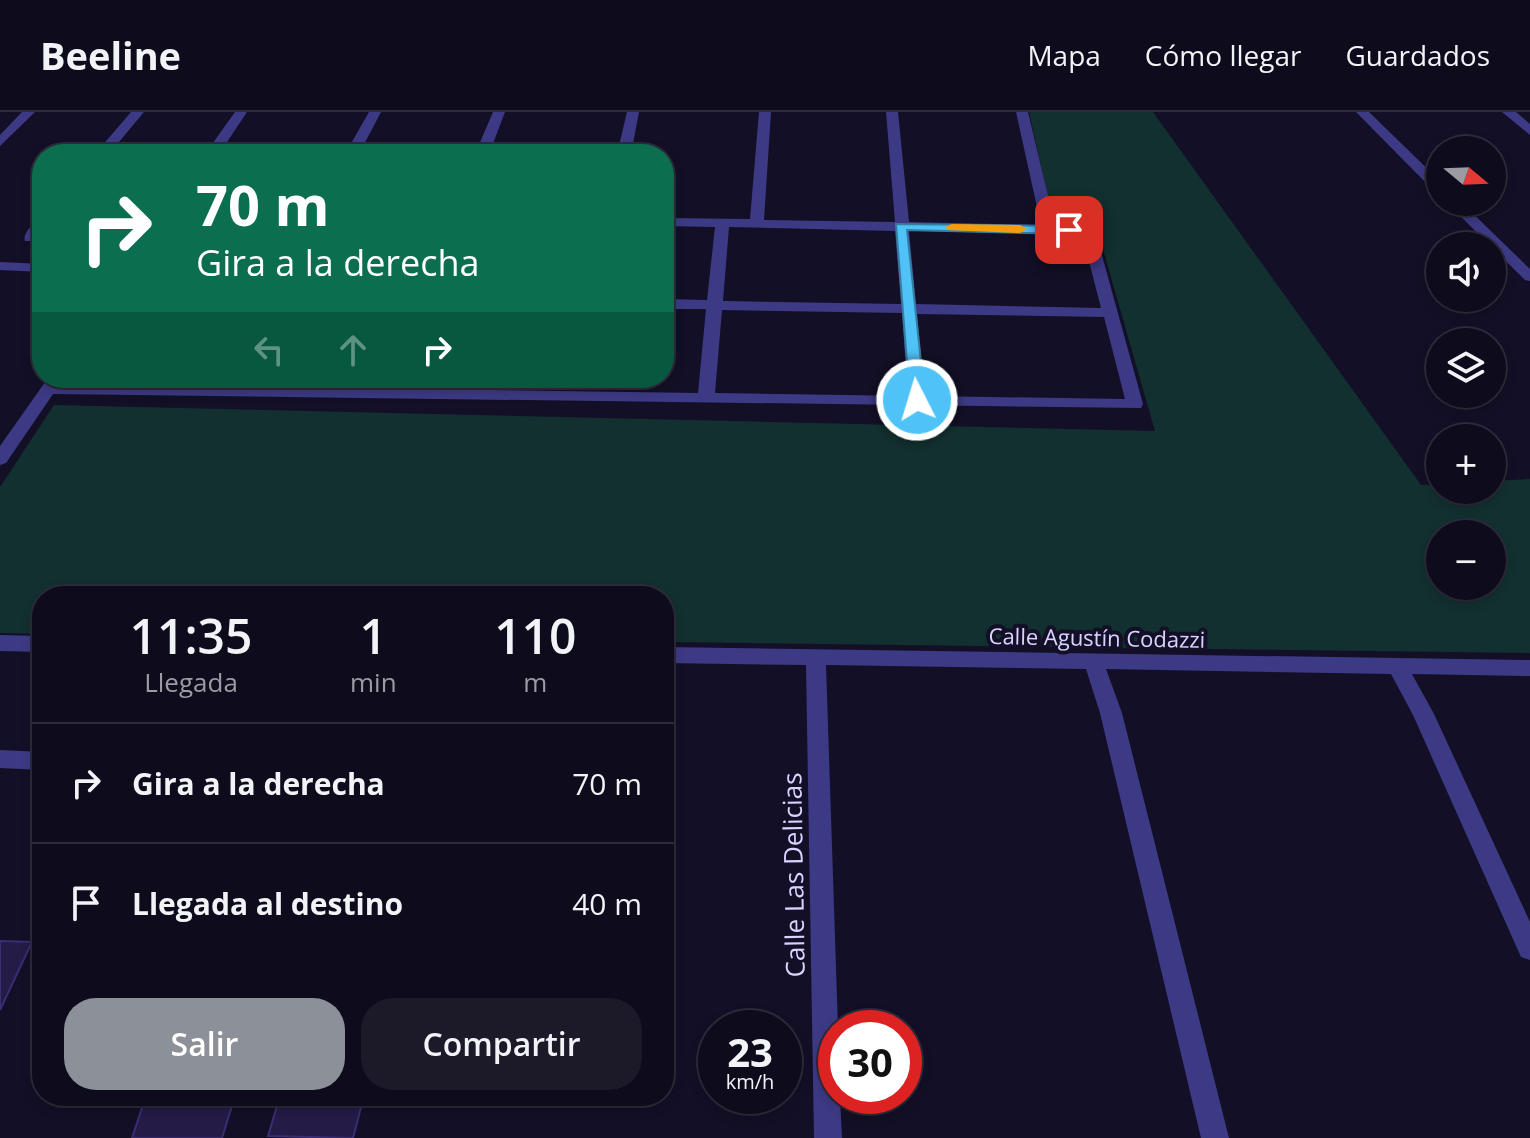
<!DOCTYPE html>
<html lang="es">
<meta charset="utf-8">
<style>
:root{--surface:#0e0b1c;--page:#1c1929;--text:#f1f3f6;--muted:#9b9ba3;--line:#2e2b3b;--accent:#8c9099}
body{margin:0;font-family:"Open Sans",sans-serif;background:var(--page);color:var(--text);height:100vh;display:flex;flex-direction:column;font-size:30px;white-space:nowrap}
*{box-sizing:border-box;margin:0}
p{font-size:26px;color:var(--muted)}
.icon{flex:none;width:44px;height:44px;fill:none;stroke:currentColor;stroke-width:2;stroke-linecap:round;stroke-linejoin:round}
.map{position:relative;flex:1;overflow:hidden}
.sheet{position:absolute;left:32px;top:474px;width:642px;height:520px;display:flex;flex-direction:column;background:var(--surface);border-radius:32px;box-shadow:0 4px 12px #0003,0 0 0 2px var(--line)}
.sheet>*{flex:none}
.banner{position:absolute;left:32px;top:32px;width:642px;height:244px;border-radius:32px;box-shadow:0 4px 12px #0003,0 0 0 2px var(--line);background:#0b6e4f;color:#fff;overflow:hidden}
.needle{width:52px;rotate:109deg}
.controls{position:absolute;left:1426px;top:24px;display:grid;gap:16px}
.controls a{display:grid;place-items:center;width:80px;height:80px;border-radius:50%;background:var(--surface);box-shadow:0 4px 12px #0003,0 0 0 2px var(--line);font-size:40px}
.speed{position:absolute;left:698px;top:898px;display:flex;gap:16px;font-size:40px;font-weight:700;text-align:center}
.speed>*{display:grid;place-content:center;width:104px;height:104px;border-radius:50%;background:var(--surface);box-shadow:0 4px 12px #0003,0 0 0 2px var(--line);line-height:1}
.speed small{font-size:20px;font-weight:400}
.speed .limit{border:12px solid #d22;background:#fff;color:#111}
.pin{position:absolute;display:grid;place-items:center;width:68px;height:68px;color:#fff;margin:-34px;border-radius:16px;box-shadow:0 4px 12px #0006}
.me{position:absolute;width:88px;margin:-44px;rotate:355deg;stroke-linejoin:round;filter:drop-shadow(0 0 6px #0008)}
.turn{display:flex;align-items:center;gap:28px;height:168px;padding:0 32px;font-size:36px}
.turn .icon{width:104px;height:104px;stroke-width:2.5}
.turn b{display:block;font-size:56px;line-height:68px}
.lanes{display:flex;align-items:center;height:76px;padding:0 32px;background:#0003;justify-content:center;gap:40px;direction:ltr}
.lanes .off{opacity:.35}
.eta{display:flex;justify-content:space-evenly;align-items:center;height:136px;text-align:center}
.eta b{font-size:48px;font-weight:600;line-height:56px}
.action{display:flex;gap:16px;margin-top:auto;padding:16px 32px}
.action a{flex:1;height:92px;border-radius:32px;background:var(--accent);color:#fff;font-size:32px;font-weight:600;line-height:92px;text-align:center}
.action a+a{background:var(--page);color:var(--text)}
ul{padding:0;list-style:none}
li{display:flex;align-items:center;gap:24px;height:120px;padding:0 32px;border-top:2px solid var(--line)}
li div{flex:1}
li b{display:block;font-size:30px}
li em{font-style:normal}
header{display:flex;align-items:center;gap:48px;box-sizing:border-box;height:112px;padding:0 40px;background:var(--surface);border-bottom:2px solid var(--line)}
header strong{font-size:38px}
nav{display:flex;gap:44px;margin-inline-start:auto;font-size:28px}
.map>svg:first-child{display:block}
</style>
<header>
<strong>Beeline</strong>
<nav><a>Mapa</a><a>Cómo llegar</a><a>Guardados</a></nav>
</header>
<div class="map">
<svg width="1530" height="1026" viewBox="0 0 1530 1026">
<rect width="100%" height="100%" fill="#130f26"/>
<path fill="#12302f" fill-rule="evenodd" d="M1029 0H1153L1421 373 1440 372V378H1492V369L1530 367V541L664 530V484H42V522L0 521V375L54 293 1155 319 1096 113 1054 112ZM1440 422H1492V474H1440Z"/>
<path fill="#241b47" stroke="#3b2d73" stroke-width="2" d="M0 829 32 830 0 898Z
M146 984H235L222 1026H132Z
M280 984H364L353 1026 268 1024Z"/>
<g fill="none" stroke-linecap="round" stroke-linejoin="round">
<path fill="#3d3a85" fill-rule="evenodd" d="M22 0H35L0 34V23Z
M131 0H144L109 42H95Z
M235 0H247L219 42H205Z
M369 0H381L359 42H345Z
M493 0H505L489 42H475Z
M627 0H639L631 42H617Z
M759 0H771L764 108 895 110 886 0H898L909 110 1041 113 1016 0H1028L1055 113 1088 114 1095 118 1143 292 1141 296 53 282 6 351 0 353V334L48 266H64L60 272 698 281 706 197H664V187L707 188 715 115 664 114V106L750 107ZM729 115 895 119 901 192 723 189ZM909 119 1082 122 1101 196 916 192ZM722 198 902 201 908 284 715 281ZM917 202 1104 205 1125 287 925 284Z
M1356 0H1369L1440 69V81L1435 80Z
M1502 0H1516L1530 12V23Z
M1446 90H1461L1530 157V169L1525 168Z
M42 107V120L35 129H25C22 122 34 109 42 107Z
M0 150 42 152V160L0 158Z
M0 523 42 524V540L0 539Z
M664 535 1530 548V564L1412 562 1434 602 1530 810V848L1521 845 1413 603 1391 562 1106 557 1122 601 1229 1026H1201L1100 601 1086 557 826 553 838 916 836 984H840L842 1026H814L806 553 664 551Z
M0 638 42 640V658L0 656Z"/>
</g>
<path fill="#4fc3f7" stroke="#337fa1" stroke-width="2" d="M896 112 1069 114 1075 118 1069 122 907 118 925 288 917 293 910 288Z"/>
<path fill="#f59e0b" d="M952 112 1020 113 1027 117 1020 121 947 118 945 115Z"/>
<g text-anchor="middle" dominant-baseline="central" stroke-width="8" stroke-linejoin="round" paint-order="stroke">
<g font-size="22" fill="#d9d4ff" stroke="#130f26">
<text transform="translate(1097 525) rotate(1)">Calle Agustín Codazzi</text>
</g>
<g font-size="26" fill="#d9d4ff" stroke="#130f26">
<text transform="translate(793 763) rotate(-91)">Calle Las Delicias</text>
</g>
</g>
</svg>
<div class="controls">
<a><svg class="needle" viewBox="-14 -14 28 28"><path d="M0-13l5 13h-10z" fill="#e53935"/><path d="M0 13l5-13h-10z" fill="#9b9ba3"/></svg></a>
<a><svg class="icon" aria-label="sound" viewBox="0 0 24 24"><path d="M4 9h4l5-4v14l-5-4H4zM17 9q2 3 0 6"/></svg></a>
<a><svg class="icon" aria-label="layers" viewBox="0 0 24 24"><path d="M12 4l9 5-9 5-9-5zM3 14l9 5 9-5"/></svg></a>
<a>+</a>
<a>−</a>
</div>
<div class="speed"><div>23<small>km/h</small></div><div class="limit">30</div></div>
<div class="pin" style="left:1069px;top:118px;background:#d93025"><svg class="icon" aria-label="arrive" viewBox="0 0 24 24"><path d="M6 21V4h12l-3 4 3 4H6"/></svg></div>
<svg class="me" style="left:917px;top:288px" viewBox="-20 -20 40 40"><circle r="17" fill="#4fc3f7" stroke="#fff" stroke-width="3"/><path d="M0-11L8 9 0 5-8 9z" fill="#fff"/></svg>
<div class="banner">
<div class="turn"><svg class="icon" aria-label="right" viewBox="0 0 24 24"><path d="M7 20v-9h11M14 6l5 5-5 5"/></svg><div><b>70 m</b>Gira a la derecha</div></div>
<div class="lanes"><svg class="icon off" aria-label="left" viewBox="0 0 24 24"><path d="M17 20v-9H6M10 6l-5 5 5 5"/></svg><svg class="icon off" aria-label="ahead" viewBox="0 0 24 24"><path d="M12 20V5M6 11l6-6 6 6"/></svg><svg class="icon" aria-label="right" viewBox="0 0 24 24"><path d="M7 20v-9h11M14 6l5 5-5 5"/></svg></div>
</div>
<section class="sheet">
<div class="eta">
<div><b>11:35</b><p>Llegada</p></div>
<div><b>1</b><p>min</p></div>
<div><b>110</b><p>m</p></div>
</div>
<ul>
<li><svg class="icon" aria-label="right" viewBox="0 0 24 24"><path d="M7 20v-9h11M14 6l5 5-5 5"/></svg><div><b>Gira a la derecha</b></div><em>70 m</em></li>
<li><svg class="icon" aria-label="arrive" viewBox="0 0 24 24"><path d="M6 21V4h12l-3 4 3 4H6"/></svg><div><b>Llegada al destino</b></div><em>40 m</em></li>
</ul>
<div class="action"><a>Salir</a><a>Compartir</a></div>
</section>
</div>
